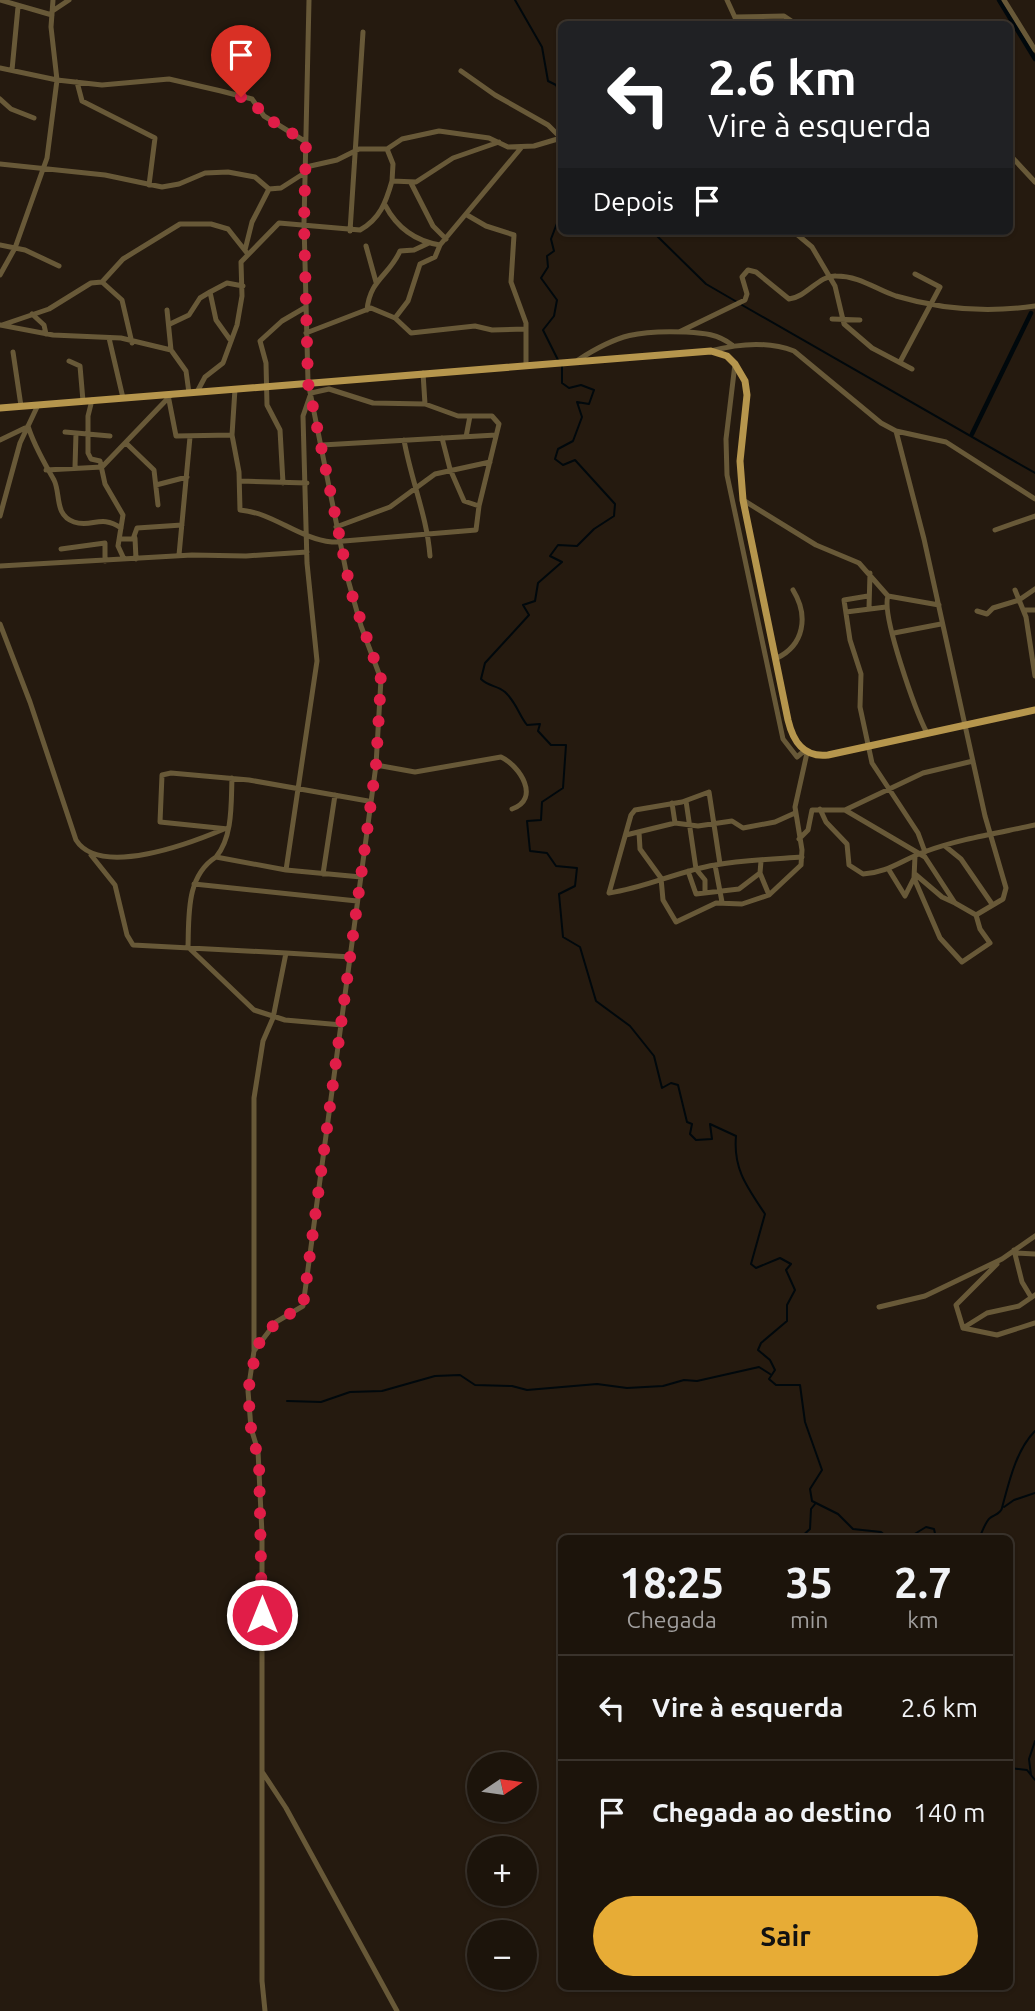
<!DOCTYPE html>
<html lang="pt">
<meta charset="utf-8">
<style>
:root{--surface:#1c140b;--page:#292119;--text:#f1f3f6;--muted:#a09e9d;--line:#3a332c;--accent:#e7ac36}
body{margin:0;font-family:Ubuntu,sans-serif;background:var(--page);color:var(--text);height:100vh;display:flex;flex-direction:column;font-size:26px;white-space:nowrap}
*{box-sizing:border-box;margin:0}
p{font-size:23px;color:var(--muted)}
.icon{flex:none;width:38px;height:38px;fill:none;stroke:currentColor;stroke-width:2;stroke-linecap:round;stroke-linejoin:round}
.map{position:relative;flex:1;overflow:hidden}
.drawer{position:absolute;left:558px;top:1535px;width:455px;height:455px;display:flex;flex-direction:column;background:var(--surface);border-radius:10px;box-shadow:0 2px 5px #0004,0 0 0 2px var(--line)}
.drawer>*{flex:none}
.guide{position:absolute;left:558px;top:21px;width:455px;height:214px;border-radius:10px;box-shadow:0 2px 5px #0004,0 0 0 2px var(--line);background:#202124;color:#fff;overflow:hidden}
.needle{width:46px;rotate:77deg}
.fabs{position:absolute;left:467px;top:1752px;display:grid;gap:14px}
.fabs a{display:grid;place-items:center;width:70px;height:70px;border-radius:50%;background:var(--surface);box-shadow:0 2px 5px #0004,0 0 0 2px var(--line);font-size:35px}
.pin{position:absolute;display:grid;place-items:center;width:60px;height:60px;color:#fff;margin:-72px -30px;border-radius:50% 50% 50% 0;rotate:-45deg;box-shadow:0 0 7px #0007}
.pin .icon{rotate:45deg}
.me{position:absolute;width:77px;margin:-38px;rotate:0deg;stroke-linejoin:round;filter:drop-shadow(0 0 5px #0008)}
.turn{display:flex;align-items:center;gap:24px;height:147px;padding:0 35px;font-size:32px}
.turn .icon{width:91px;height:91px;stroke-width:2.5}
.turn b{display:block;font-size:49px;line-height:60px}
.then{display:flex;align-items:center;height:66px;padding:0 35px;background:#0003;gap:14px;font-size:26px}
.eta{display:flex;justify-content:space-evenly;align-items:center;height:119px;text-align:center}
.eta b{font-size:42px;font-weight:700;line-height:49px}
.button{display:flex;gap:14px;margin-top:auto;padding:14px 35px}
.button a{flex:1;height:80px;border-radius:42px;background:var(--accent);color:#111;font-size:28px;font-weight:700;line-height:80px;text-align:center}
ul{padding:0;list-style:none}
li{display:flex;align-items:center;gap:21px;height:105px;padding:0 35px;border-top:2px solid var(--line)}
li div{flex:1}
li b{display:block;font-size:26px}
li em{font-style:normal}
.map>svg:first-child{display:block}
</style>
<div class="map">
<svg width="1035" height="2011" viewBox="0 0 1035 2011">
<rect width="100%" height="100%" fill="#251a0f"/>
<g fill="none" stroke-linecap="round" stroke-linejoin="round">
<path stroke="#00080c" stroke-width="2" d="M515 0 542 47 548 81 556 85 562 100
M652 231 706 284 737 302
M742 305 1035 473
M559 362 543 330 554 316 557 300 541 278 548 267 547 256 554 251 551 239 562 210
M562 367V383L569 388 581 385 594 390 589 404 577 402 582 417 573 441 558 449 555 459 563 465 575 460 615 504 614 516 594 529 577 546 558 545 550 556 562 562 538 583 535 601 523 605 529 615 485 663 481 679C489 687 497 685 505 692 516 702 519 715 527 725L540 724 538 731 551 745H566L563 788 542 802 541 820 527 821 530 851 547 853 556 866 577 868 575 886 559 894 563 937 580 947 596 1001 630 1026 654 1056 662 1088 671 1083 678 1085 687 1122 692 1124 690 1134 696 1140 712 1139 710 1124 736 1136C733 1169 747 1187 765 1214L751 1264 756 1268 780 1258 791 1264 786 1270 795 1290 787 1305V1321L761 1343 758 1350 770 1360 775 1370 769 1379 776 1385H800L805 1422 822 1470 810 1489 812 1501 838 1514 853 1529 881 1532 888 1538
M287 1401 321 1402 350 1392 382 1391 435 1376 460 1375 475 1385 512 1386 527 1390 597 1384 627 1388 663 1386 684 1380 697 1381 759 1367 770 1374
M1004 1507 1014 1500 1035 1493
M800 1538 810 1529 811 1509 815 1504
M908 1538 926 1527 934 1529 936 1538
M979 1538C982 1533 985 1522 990 1518 993 1515 1001 1514 1002 1508 1009 1482 1016 1450 1035 1431
M1010 1768 1027 1770 1035 1780
M1031 1775 1029 1759 1035 1741"/>
<path stroke="#00080c" stroke-width="4.5" d="M999 0 1035 59
M972 434 1031 313"/>
<path stroke="#685938" stroke-width="5" d="M0 0 52 15
M727 0 738 24
M1004 0 1035 50
M54 10 69 0
M736 17 784 16 796 24
M0 68 57 80 102 85 169 79 221 91 252 99 264 116 306 142
M12 70 18 7
M461 71 495 95 548 125 562 139
M77 82 82 101 155 138 149 185
M0 99 11 109 34 118
M387 149 393 164 392 181
M1010 155 1035 182
M0 164 105 175 162 187 179 184 205 173 228 172 255 177 269 189
M306 167 337 160 359 149H387L402 139 439 131 489 138 508 147 534 146 561 138
M411 183 433 226 446 239
M385 205C397 228 415 241 440 245
M467 215 486 226 514 235 511 282 526 323V365
M350 231 363 32
M793 231 812 247 835 286 844 324 872 348 912 369
M0 245 25 250 59 266
M366 246 376 282
M245 250 252 222 269 189 281 188 306 172
M0 275 15 248 47 158 57 80 51 27 53 0
M102 282 123 259 180 224H211L228 229 247 253
M210 292 227 283 243 286
M167 310 171 350
M367 310C370 279 389 276 400 251L414 250 429 243
M32 314 44 325 46 334
M395 318 408 301 420 264 435 257 440 245 521 148
M832 319 860 320
M170 324 189 315 200 298 210 292 216 320 231 341
M0 325 53 335 121 338 171 350 186 371 189 393
M2 325 49 309 91 283 102 282 122 300 132 343
M679 332 745 300 747 294 742 277 748 270 756 272 789 299C807 297 819 275 836 276 860 276 875 289 896 296 943 310 987 313 1035 306
M306 333 371 308 395 318 411 333 475 326 492 330 526 329
M109 338 123 398
M711 351C737 344 768 341 794 351L881 423 896 431 946 442 1035 499
M13 352 21 406
M578 360C618 334 639 330 686 332 704 333 718 334 732 345
M69 361 80 366 83 401
M900 362 940 287 915 274
M735 364 726 439 727 475 783 739 797 757 804 751
M423 373 425 404
M197 392 205 377 223 363 237 325 242 296 241 262 279 223 360 230C380 219 386 202 392 181L416 182 453 158 499 142
M92 400 88 416V453L91 459 100 461 105 484 123 515 118 546 124 559
M169 400 176 436 232 435 235 389
M28 426C34 446 44 462 54 480 61 494 54 515 74 522 92 528 101 514 121 528
M896 431 924 539 985 816 1006 888 1003 899 976 915
M65 432 110 436
M232 435 239 472 240 510C274 513 297 538 332 542L476 530 479 506 499 424 492 416H458L425 404 373 403 329 389 311 393 303 416 307 563 317 661 286 870
M466 437 470 416
M442 438 450 469 464 501 479 506
M0 440 25 428
M404 440C411 480 427 516 430 556
M127 444 154 470 158 505
M322 445 496 435
M75 467 76 433
M46 470 102 467 172 394
M240 481 307 483
M283 483 280 430 267 405 266 363 260 341 282 321 306 307
M156 485 187 477
M743 500 816 545 859 563 888 596 939 605
M0 516 20 443 38 405
M336 527 390 507 435 474 490 462
M995 530 1035 516
M135 538 136 559
M120 539H133L137 528 182 525
M61 549 105 543V561
M179 555 190 437
M0 566 192 555 246 556 307 552
M1015 590 1026 617 1035 676
M868 596 844 600 850 640 861 674 860 707 872 763 918 833 925 852
M888 596C881 615 916 712 927 733
M869 608 870 573
M1024 610H1035
M977 611 987 614 993 608 1019 600 1035 589
M846 612 886 607
M0 624 30 702 76 840C100 878 191 843 224 829
M894 633 941 624
M777 658C804 645 809 616 793 590
M376 765 415 772 501 757C520 766 541 799 512 809
M686 801 696 869 705 880V893
M672 803 675 823
M820 809 826 822 847 844 849 865 863 874C887 873 902 860 924 852 959 839 998 833 1035 825
M845 810 925 857 955 903 942 897 915 874
M228 829 160 822 162 775 171 773 249 780 368 801
M639 832 640 849 661 878 663 900 676 922 716 903 742 904 769 895 801 865 802 850 795 807 807 753
M626 835 675 823 698 826 732 821 743 828 775 822 795 813
M799 839 808 830 812 810H845L923 773 973 761
M945 846 961 859 992 904
M91 855 115 885 127 935 133 945 286 953
M216 857C233 837 231 803 232 778
M720 864 709 792 682 802 635 810 631 815 609 893C646 888 678 871 715 865 743 860 773 859 802 857
M715 865 722 902
M889 870 905 896 914 878 915 856
M688 871 696 894 739 889 760 873 761 861
M760 873 769 895
M323 874 335 795
M914 878 940 938 962 962 990 943 980 929 976 915 955 903
M194 884 357 901
M342 1025 285 1020 254 1010 188 947C189 915 186 876 216 857L286 870 361 877
M1014 1250 1022 1282 1031 1297
M1015 1253 1035 1254
M879 1307 925 1296 1002 1259 1035 1236
M963 1328 956 1305 997 1264
M963 1328 987 1313 1019 1306 1035 1295
M963 1328 997 1335 1035 1323
M254 1350V1098L263 1041 273 1018 286 953 351 957
M263 1773 286 1808 397 2011
M265 2011 262 1981V1534L258 1451 251 1428 248 1391 254 1351 276 1322 303 1306 376 765 381 679 361 626 347 576 308 382 304 223 309 0"/>
<path stroke="#b6964d" stroke-width="7" d="M0 408 711 351 727 356 735 364 745 381 747 395 740 461 743 500 788 720C793 741 803 758 828 755L1035 710"/>
</g>
<g fill="none" stroke-linecap="round" stroke-linejoin="round">
<path stroke="#e11d48" stroke-width="12" stroke-dasharray="0 21.6" d="M241 97 252 100 264 116 306 142 304 223 308 383 351 592 381 679 376 765 303 1306 276 1322 257 1346 248 1391 251 1428 259 1462 262 1615"/>
</g>
</svg>
<div class="fabs">
<a><svg class="needle" viewBox="-14 -14 28 28"><path d="M0-13l5 13h-10z" fill="#e53935"/><path d="M0 13l5-13h-10z" fill="#a09e9d"/></svg></a>
<a>+</a>
<a>−</a>
</div>
<div class="pin" style="left:241px;top:97px;background:#d93025"><svg class="icon" aria-label="arrive" viewBox="0 0 24 24"><path d="M6 21V4h12l-3 4 3 4H6"/></svg></div>
<svg class="me" style="left:262px;top:1615px" viewBox="-20 -20 40 40"><circle r="17" fill="#e11d48" stroke="#fff" stroke-width="3"/><path d="M0-11L8 9 0 5-8 9z" fill="#fff"/></svg>
<div class="guide">
<div class="turn"><svg class="icon" aria-label="left" viewBox="0 0 24 24"><path d="M17 20v-9H6M10 6l-5 5 5 5"/></svg><div><b>2.6 km</b>Vire à esquerda</div></div>
<div class="then">Depois<svg class="icon" aria-label="arrive" viewBox="0 0 24 24"><path d="M6 21V4h12l-3 4 3 4H6"/></svg></div>
</div>
<section class="drawer">
<div class="eta">
<div><b>18:25</b><p>Chegada</p></div>
<div><b>35</b><p>min</p></div>
<div><b>2.7</b><p>km</p></div>
</div>
<ul>
<li><svg class="icon" aria-label="left" viewBox="0 0 24 24"><path d="M17 20v-9H6M10 6l-5 5 5 5"/></svg><div><b>Vire à esquerda</b></div><em>2.6 km</em></li>
<li><svg class="icon" aria-label="arrive" viewBox="0 0 24 24"><path d="M6 21V4h12l-3 4 3 4H6"/></svg><div><b>Chegada ao destino</b></div><em>140 m</em></li>
</ul>
<div class="button"><a>Sair</a></div>
</section>
</div>
